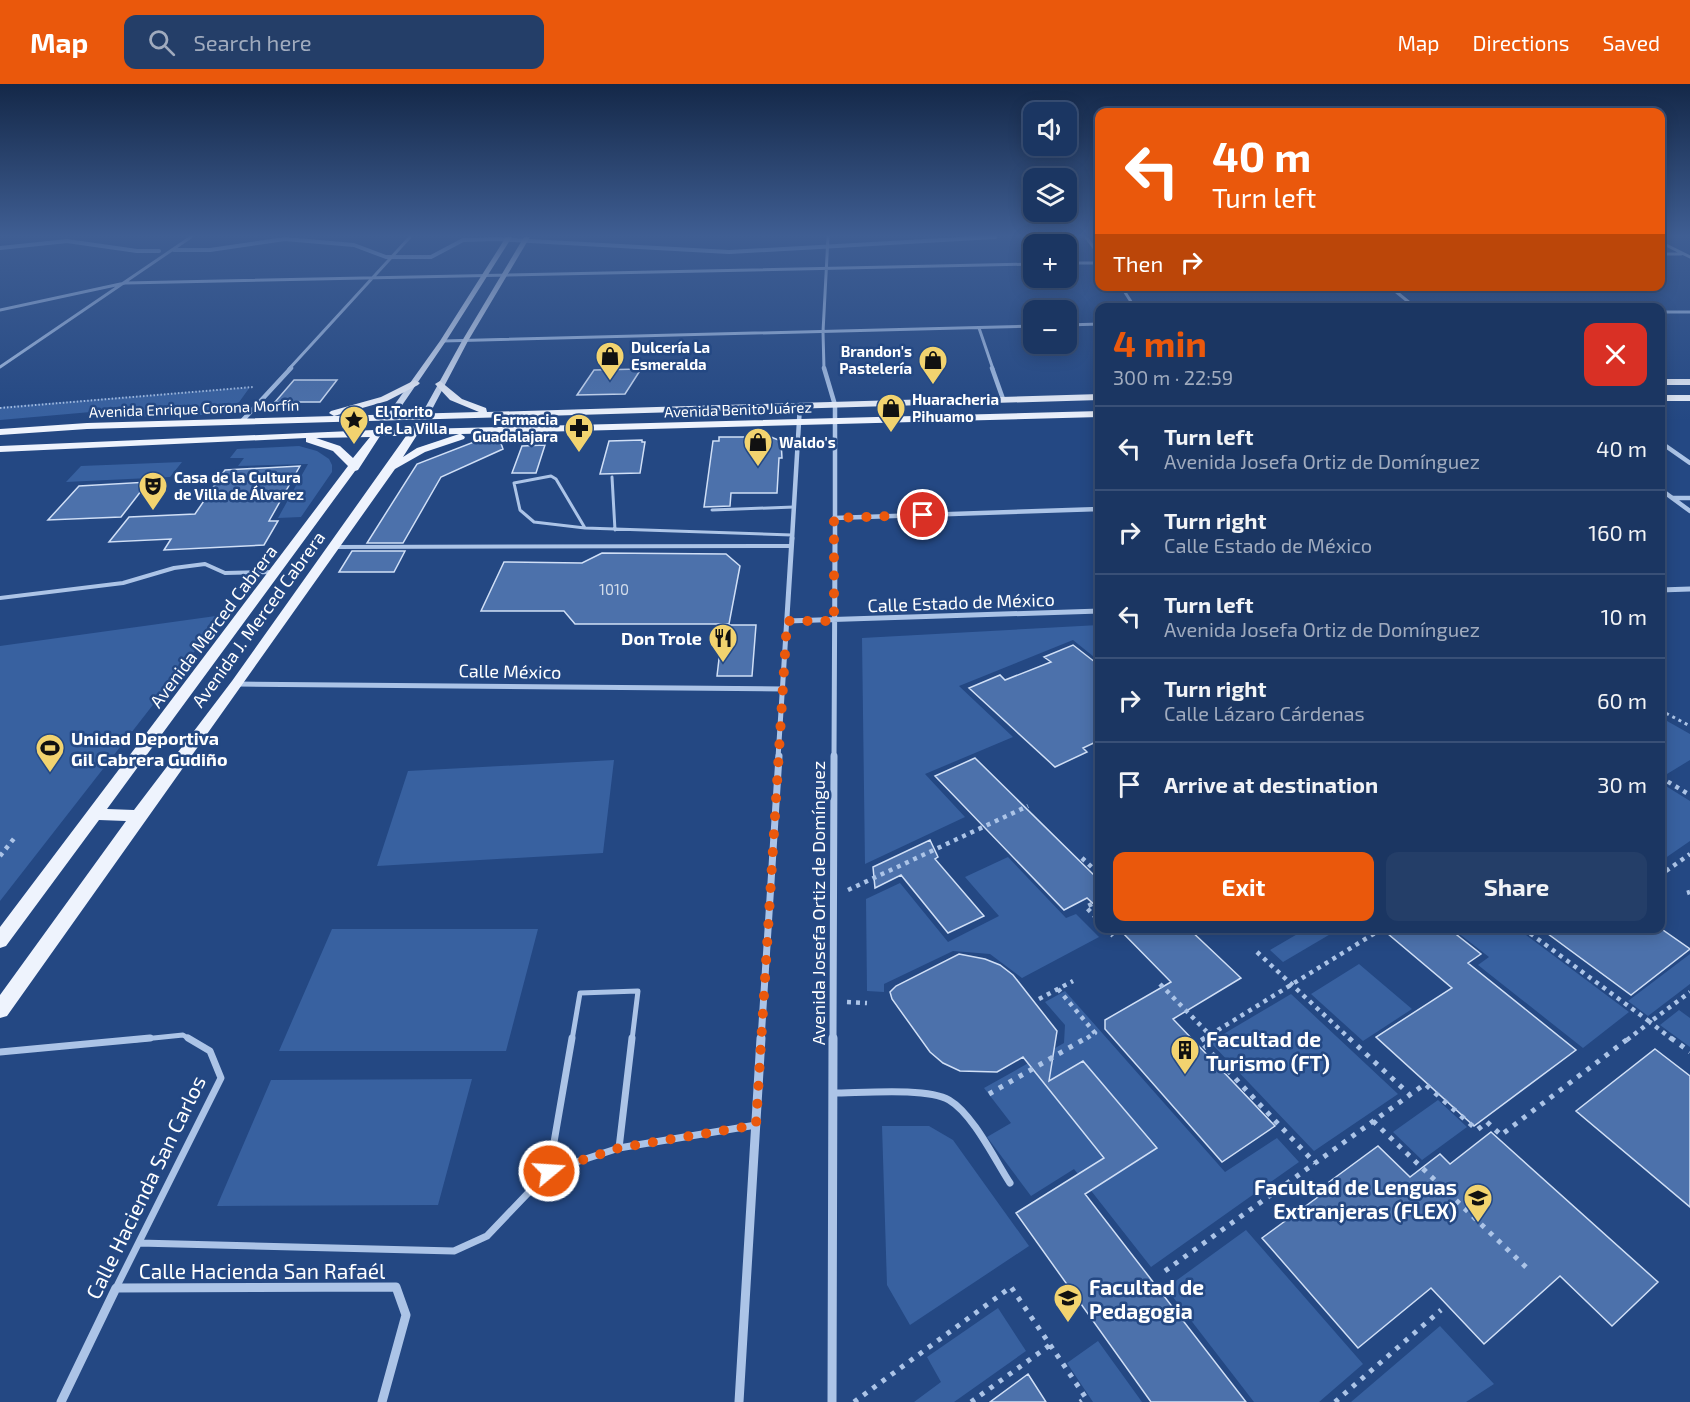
<!DOCTYPE html>
<meta charset="utf-8">
<style>
:root{--surface:#1b3662;--page:#243e68;--text:#f1f3f6;--muted:#a0abbe;--line:#395077;--accent:#ea580c}
body{margin:0;font-family:"Exo 2",sans-serif;background:var(--page);color:var(--text);height:100vh;display:flex;flex-direction:column;font-size:22px;white-space:nowrap}
*{box-sizing:border-box;margin:0}
p{font-size:20px;color:var(--muted)}
.icon{flex:none;width:33px;height:33px;fill:none;stroke:currentColor;stroke-width:2;stroke-linecap:round;stroke-linejoin:round}
.map{position:relative;flex:1;overflow:hidden}
.sheet{position:absolute;left:1095px;top:219px;width:570px;height:630px;display:flex;flex-direction:column;background:var(--surface);border-radius:12px;box-shadow:0 3px 15px #0003,0 0 0 2px var(--line)}
.sheet>*{flex:none}
.hud{position:absolute;left:1095px;top:24px;width:570px;height:183px;border-radius:12px;box-shadow:0 3px 15px #0003,0 0 0 2px var(--line);background:#ea580c;color:#fff;overflow:hidden}
.tools{position:absolute;left:1023px;top:18px;display:grid;gap:12px}
.tools a{display:grid;place-items:center;width:54px;height:54px;border-radius:12px;background:var(--surface);box-shadow:0 3px 15px #0003,0 0 0 2px var(--line);font-size:30px}
.pin{position:absolute;display:grid;place-items:center;width:51px;height:51px;color:#fff;margin:-26px;border:3px solid #fff;border-radius:50%;box-shadow:0 2px 6px #0007}
.me{position:absolute;width:66px;margin:-33px;rotate:72deg;stroke-linejoin:round;filter:drop-shadow(0 0 4px #0008)}
.turn{display:flex;align-items:center;gap:21px;height:126px;padding:0 18px;font-size:27px}
.turn .icon{width:78px;height:78px;stroke-width:2.5}
.turn b{display:block;font-size:42px;line-height:51px}
.then{display:flex;align-items:center;height:57px;padding:0 18px;background:#0003;gap:12px;font-size:22px}
.round{display:grid;place-items:center;flex:none;width:63px;height:63px;border-radius:12px;background:var(--page)}
.head{display:flex;align-items:center;justify-content:space-between;height:102px;padding:0 18px}
h1{font-size:36px;font-weight:700;line-height:45px;color:var(--accent)}
.primary-button{display:flex;gap:12px;margin-top:auto;padding:12px 18px}
.primary-button a{flex:1;height:69px;border-radius:12px;background:var(--accent);color:#fff;font-size:24px;font-weight:700;line-height:69px;text-align:center}
.primary-button a+a{background:var(--page);color:var(--text)}
ul{padding:0;list-style:none}
li{display:flex;align-items:center;gap:18px;height:84px;padding:0 18px;border-top:2px solid var(--line)}
li div{flex:1}
li b{display:block;font-size:22px}
li em{font-style:normal}
header{display:flex;align-items:center;gap:36px;box-sizing:border-box;height:84px;padding:0 30px;background:var(--accent);color:#fff}
header strong{font-size:28px}
nav{display:flex;gap:33px;margin-inline-start:auto;font-size:21px}
.search{width:420px;height:54px;background:var(--page);display:flex;align-items:center;gap:15px;box-sizing:border-box;padding:0 21px;border-radius:12px;color:var(--muted);font-size:22px}
.map>svg:first-child{display:block}
</style>
<header>
<strong>Map</strong>
<div class="search"><svg class="icon" aria-label="search" viewBox="0 0 24 24"><circle cx="10" cy="10" r="6"/><path d="M15 15l6 6"/></svg>Search here</div>
<nav><a>Map</a><a>Directions</a><a>Saved</a></nav>
</header>
<div class="map">
<svg width="1690" height="1318" viewBox="0 0 1690 1318">
<rect width="100%" height="100%" fill="#244883"/>
<path fill="#3861a0" d="M250 303 237 321 243 324 236 330 127 333 125 325 0 336V323Z
M299 362 317 367 329 375 332 381V388L301 433 278 434 308 380 238 382 244 374H230L237 365Z
M182 378 170 393 66 398 81 382Z
M223 531 0 817V562Z
M1099 541V577L1073 556 959 602 1013 653 925 690 965 733 865 780 862 554Z
M1660 633 1690 650V676L1667 690 1661 686Z
M614 676 603 769 377 782 408 687Z
M1661 699 1690 717V757L1661 777Z
M1008 773 1066 834 1076 830 1099 853 1022 894 990 870 953 867 884 900V908L867 907 866 815 900 799 948 858 999 832 965 793Z
M332 845H538L506 967H279Z
M1306 845H1339L1283 878 1270 866Z
M1453 845H1518L1629 928 1583 964 1478 881 1489 873Z
M1690 870V900L1648 932 1628 917Z
M1359 880 1412 925 1363 957 1311 910Z
M1065 907 1225 1088 1277 1054 1299 1078 1151 1183 1074 1085 1031 1112 987 1053 1011 1039 984 1004 1064 959 1065 941 1045 918Z
M1291 910 1398 1010 1314 1067 1210 958Z
M1679 926 1690 934V963L1660 941Z
M472 995 438 1121 217 1122 271 996Z
M1438 1016 1467 1043 1422 1076 1393 1048Z
M882 1042H929L953 1056 1029 1162 910 1241 887 1201Z
M1246 1146 1363 1280 1319 1318H1254L1166 1204Z
M998 1224 1026 1267 954 1318H914L941 1298 927 1273Z
M1440 1242 1494 1300 1466 1318H1351Z
M1098 1257 1142 1318H1093L1067 1279Z"/>
<g fill="none" stroke-linecap="round" stroke-linejoin="round">
<path stroke="#a0bee8" stroke-width="4" d="M0 164 67 157 137 167H159
M174 166H210L285 155 354 161 386 173H431L463 156 496 155 729 168 995 153"/>
</g>
<path fill="#4c71ab" stroke="#d0dff6" stroke-width="1.5" d="M641 285 625 310 577 311 594 286Z
M294 296H337L320 318H275Z
M492 351H498L503 365 441 393 403 459H367L417 380Z
M719 353H771L781 357 782 374H779L777 409H731L730 422 704 423 713 357H719Z
M642 356V358H645L640 389 600 390 609 357Z
M545 361 536 389H512L522 362Z
M300 382 269 437H278L264 461 164 466 171 455 109 458 129 433 195 430 225 386Z
M148 398 121 433 48 436 79 402Z
M352 467H405L394 488H339Z
M602 469 726 470 740 482 729 540H575L564 527H481L504 478 582 479Z
M723 541H756L752 592H717Z
M1073 561 1100 582V656L1083 664 1087 668 1055 683 969 604 1000 591 1005 596 1051 578 1044 573Z
M975 674 1100 797V826L1087 814 1064 826 935 692Z
M930 756 938 773 935 775 984 832 948 849 901 791 875 804 873 783Z
M1118 844H1188L1241 894 1173 935 1275 1042 1222 1078 1105 945V936L1171 898Z
M1381 844H1448L1481 870 1468 879 1576 966 1474 1042 1376 953 1452 904Z
M1540 844H1660L1690 865 1631 911Z
M959 870 985 875 1000 881 1013 891 1057 947 1049 997 1083 977 1157 1064 1085 1110 1246 1318H1151L1016 1129 1104 1074 1023 973 997 988 960 987 943 979 930 968 892 915 890 908 896 902Z
M1655 965 1690 992V1123L1576 1027Z
M1491 1048 1658 1198 1612 1242 1560 1192 1484 1260 1431 1204 1358 1264 1262 1154 1333 1102 1329 1098 1378 1062 1410 1093 1440 1070 1450 1080Z
M1028 1290 1046 1318H990Z"/>
<g fill="none" stroke-linecap="round" stroke-linejoin="round">
<path stroke="#acc4e7" stroke-width="2" stroke-dasharray="1.5 2" stroke-linecap="butt" d="M0 324 253 303"/>
<path stroke="#acc4e7" stroke-width="3" stroke-dasharray="3 4" stroke-linecap="butt" d="M1660 626 1690 642"/>
<path stroke="#acc4e7" stroke-width="4.5" stroke-dasharray="4 5" stroke-linecap="butt" d="M1660 693 1690 711
M1096 697 1100 695
M0 772 16 752
M1082 774 1100 791
M1666 787 1690 770
M848 806 1028 722
M1687 809 1690 808
M1100 816 1086 823 1100 838
M1106 844 1113 852
M1523 844 1650 938 1690 908
M1257 868 1351 956
M1160 900 1210 951 1202 956
M1058 905 1095 949 1084 956
M1039 915 1073 897
M847 918 867 919
M1210 951 1375 849
M1627 956 1650 938 1673 956"/>
<path stroke="#acc4e7" stroke-width="5" stroke-dasharray="4.5 7" stroke-linecap="butt" d="M1205 954 1200 957 1315 1079
M1349 954 1410 1011
M1671 954 1690 968
M989 1010 1086 954
M1373 1037 1529 1186
M1165 1187 1425 1000 1477 1046 1487 1038 1501 1051 1629 954
M854 1318 1011 1203 1086 1314 1080 1318
M971 1318 1050 1261
M1335 1318 1441 1226"/>
<path stroke="#acc4e7" stroke-width="3" d="M551 392 556 395 585 444 534 438 520 426 514 399Z
M612 393 615 446
M712 426 794 423
M585 444 792 451"/>
<path stroke="#acc4e7" stroke-width="4" d="M334 463 791 462
M0 514 123 499 174 484 205 480 225 489 273 488"/>
<path stroke="#acc4e7" stroke-width="5" d="M134 956 183 951 191 956
M572 956 580 909 638 907 632 956"/>
<path stroke="#acc4e7" stroke-width="7" d="M0 968 150 954
M833 1009C861 1009 927 1003 949 1016 973 1030 995 1076 1010 1099
M619 1064 632 954
M549 1087 572 954
M139 1159 454 1167 487 1152 549 1087 619 1064 756 1041
M116 1204 221 994 210 967 188 954"/>
<path stroke="#acc4e7" stroke-width="3" d="M1086 153 1100 172
M1660 158 1690 173
M1660 170H1681
M1066 179H1100
M1121 202 1135 224
M1389 202 1416 224
M0 226 125 199 1034 180
M1660 228H1690
M1066 241 1100 240
M979 244 993 285
M443 257 1034 242
M0 283 191 153
M289 285 410 153
M824 285 823 248 828 153"/>
<path stroke="#acc4e7" stroke-width="4.5" d="M824 284 835 321V455
M992 284 1003 315
M242 337 291 284
M1660 358 1690 379
M1660 405 1690 427
M1673 414H1690
M834 434 1100 425
M792 455 800 321"/>
<path stroke="#acc4e7" stroke-width="5" d="M1660 506 1690 505
M787 537 1100 527
M237 600 783 605
M778 674 792 454
M834 674 835 454"/>
<path stroke="#acc4e7" stroke-width="7" d="M761 956 779 672
M833 956 834 672"/>
<path stroke="#acc4e7" stroke-width="9" d="M61 1318 116 1204 396 1203 406 1231 382 1318
M739 1318 761 954
M832 1318 833 954"/>
<path fill="#d6e2f6" fill-rule="evenodd" d="M506 153H512L446 257 392 336H386L385 334 440 257Z
M524 153H530L468 257 428 333 421 335 420 333 462 257Z"/>
<path fill="#eef3fd" fill-rule="evenodd" d="M1660 295H1690V301H1660Z
M415 296 420 299 418 301 387 317 334 332 479 328 450 316 435 300 440 297 462 315 486 324 487 328 1100 310V316L87 345 0 351V345L87 339 334 332 329 329 331 327 381 313Z
M1660 311H1690V317H1660Z
M1100 327V333L461 350 465 353 464 355 425 368 395 385 7 932 0 934V911L126 737 99 736 6 862 0 864V843L348 382 333 367 306 358V354L0 368V362L374 346 382 340 387 343 385 346 410 345 417 340 421 341V345ZM459 350 417 364 403 373 417 351ZM380 352H406L232 597 134 726 107 725 355 387 358 386ZM370 353 353 374 340 362 316 354Z"/>
</g>
<linearGradient id="sky" x2="0" y2="1"><stop stop-color="#142848"/><stop offset="0.45" stop-color="#3f5e93"/><stop offset="1" stop-color="#3f5e93" stop-opacity="0"/></linearGradient>
<rect width="1690" height="337" fill="url(#sky)"/>
<g fill="none" stroke-linecap="round" stroke-linejoin="round">
<path stroke="#ea580c" stroke-width="10" stroke-dasharray="0 18" d="M549 1087 619 1064 756 1041 787 537H834V434L923 431"/>
</g>
<defs>
<g id="shop-pin" transform="scale(1.5)"><path d="M0 17L-7.5 6A9.5 9.5 0 1 1 7.5 6Z" fill="#f2d36f" stroke="#244883"/><path d="M-5-2.5h2.3a2.7 3.5 0 0 1 5.4 0H5L5.5 6h-11ZM-1.5-2.5h3a1.5 2.3 0 0 0-3 0Z" fill="#111"/></g>
<g id="sight-pin" transform="scale(1.5)"><path d="M0 17L-7.5 6A9.5 9.5 0 1 1 7.5 6Z" fill="#f2d36f" stroke="#244883"/><path d="M0-6L1.8-2.2L6-1.7L2.9 1.2L3.7 5.4L0 3.3L-3.7 5.4L-2.9 1.2L-6-1.7L-1.8-2.2Z" fill="#111"/></g>
<g id="pharmacy-pin" transform="scale(1.5)"><path d="M0 17L-7.5 6A9.5 9.5 0 1 1 7.5 6Z" fill="#f2d36f" stroke="#244883"/><path d="M-2-6h4v4h4v4h-4v4h-4v-4h-4v-4h4Z" fill="#111"/></g>
<g id="theatre-pin" transform="scale(1.5)"><path d="M0 17L-7.5 6A9.5 9.5 0 1 1 7.5 6Z" fill="#f2d36f" stroke="#244883"/><path d="M-5-5.5Q0-4 5-5.5V0Q5 5 0 6Q-5 5-5 0ZM-3.3-2.5H-1v1.5H-3.3ZM1-2.5H3.3v1.5H1ZM-2.8 1Q0 5.5 2.8 1Z" fill="#111"/></g>
<g id="restaurant-pin" transform="scale(1.5)"><path d="M0 17L-7.5 6A9.5 9.5 0 1 1 7.5 6Z" fill="#f2d36f" stroke="#244883"/><path d="M-5-6h1v4h1v-4h1v4h1v-4h1v5L-1.5 .5V6h-2V.5L-5-1ZM5-6V6H3V1.5H1.5Q1.5-4 5-6Z" fill="#111"/></g>
<g id="stadium-pin" transform="scale(1.5)"><path d="M0 17L-7.5 6A9.5 9.5 0 1 1 7.5 6Z" fill="#f2d36f" stroke="#244883"/><path d="M0-5a6.5 5 0 1 0 0 10a6.5 5 0 1 0 0-10ZM-3.5-1.8h7v3.6h-7Z" fill="#111"/></g>
<g id="building-pin" transform="scale(1.5)"><path d="M0 17L-7.5 6A9.5 9.5 0 1 1 7.5 6Z" fill="#f2d36f" stroke="#244883"/><path d="M-4-6H4V6H1V3H-1V6H-4ZM-2.5-4.3h1.7v1.8h-1.7ZM.8-4.3h1.7v1.8H.8ZM-2.5-1h1.7V.8h-1.7ZM.8-1h1.7V.8H.8Z" fill="#111"/></g>
<g id="university-pin" transform="scale(1.5)"><path d="M0 17L-7.5 6A9.5 9.5 0 1 1 7.5 6Z" fill="#f2d36f" stroke="#244883"/><path d="M0-5L7-2L0 1L-7-2ZM-4 1L0 2.5L4 1V4Q0 6-4 4Z" fill="#111"/></g>
</defs>
<g fill-rule="evenodd">
<use href="#shop-pin" x="610" y="272"/>
<use href="#shop-pin" x="933" y="276"/>
<use href="#shop-pin" x="891" y="324"/>
<use href="#sight-pin" x="354" y="336"/>
<use href="#pharmacy-pin" x="579" y="344"/>
<use href="#shop-pin" x="758" y="358"/>
<use href="#theatre-pin" x="153" y="402"/>
<use href="#restaurant-pin" x="723" y="554"/>
<use href="#stadium-pin" x="50" y="664"/>
<use href="#building-pin" x="1185" y="966"/>
<use href="#university-pin" x="1478" y="1114"/>
<use href="#university-pin" x="1068" y="1214"/>
</g>
<g text-anchor="middle" dominant-baseline="central" stroke-width="5" stroke-linejoin="round" paint-order="stroke">
<g font-size="15" font-weight="bold" fill="#fff" stroke="#244883" text-anchor="start">
<text x="631" y="263">Dulcería La<tspan x="631" dy="17">Esmeralda</tspan></text>
<text x="912" y="267" text-anchor="end">Brandon's<tspan x="912" dy="17">Pastelería</tspan></text>
<text x="912" y="315">Huaracheria<tspan x="912" dy="17">Pihuamo</tspan></text>
<text x="375" y="327">El Torito<tspan x="375" dy="17">de La Villa</tspan></text>
<text x="558" y="335" text-anchor="end">Farmacia<tspan x="558" dy="17">Guadalajara</tspan></text>
<text x="779" y="358">Waldo's</text>
<text x="174" y="393">Casa de la Cultura<tspan x="174" dy="17">de Villa de Álvarez</tspan></text>
</g>
<g font-size="15" fill="#fff" stroke="#244883">
<text transform="translate(194 324) rotate(-2)">Avenida Enrique Corona Morfín</text>
<text transform="translate(738 325) rotate(-2)">Avenida Benito Juárez</text>
</g>
<g font-size="15" fill="#d2dcea">
<text x="614" y="505">1010</text>
</g>
<g font-size="18" fill="#fff" stroke="#244883">
<text transform="translate(961 518) rotate(-2)">Calle Estado de México</text>
<text transform="translate(258 535) rotate(-54)">Avenida J. Merced Cabrera</text>
<text transform="translate(213 542) rotate(-53)">Avenida Merced Cabrera</text>
<text transform="translate(510 587) rotate(1)">Calle México</text>
<text transform="translate(818 819) rotate(-90)">Avenida Josefa Ortiz de Domínguez</text>
</g>
<g font-size="18" font-weight="bold" fill="#fff" stroke="#244883" text-anchor="end">
<text x="702" y="554">Don Trole</text>
<text x="71" y="654" text-anchor="start">Unidad Deportiva<tspan x="71" dy="21">Gil Cabrera Gudiño</tspan></text>
</g>
<g font-size="21" font-weight="bold" fill="#fff" stroke="#244883" text-anchor="start">
<text x="1206" y="954">Facultad de<tspan x="1206" dy="24">Turismo (FT)</tspan></text>
<text x="1457" y="1102" text-anchor="end">Facultad de Lenguas<tspan x="1457" dy="24">Extranjeras (FLEX)</tspan></text>
<text x="1089" y="1202">Facultad de<tspan x="1089" dy="24">Pedagogia</tspan></text>
</g>
<g font-size="21" fill="#fff" stroke="#244883">
<text transform="translate(145 1103) rotate(-64)">Calle Hacienda San Carlos</text>
<text x="262" y="1186">Calle Hacienda San Rafaél</text>
</g>
</g>
</svg>
<div class="tools">
<a><svg class="icon" aria-label="sound" viewBox="0 0 24 24"><path d="M4 9h4l5-4v14l-5-4H4zM17 9q2 3 0 6"/></svg></a>
<a><svg class="icon" aria-label="layers" viewBox="0 0 24 24"><path d="M12 4l9 5-9 5-9-5zM3 14l9 5 9-5"/></svg></a>
<a>+</a>
<a>−</a>
</div>
<div class="pin" style="left:923px;top:431px;background:#d93025"><svg class="icon" aria-label="arrive" viewBox="0 0 24 24"><path d="M6 21V4h12l-3 4 3 4H6"/></svg></div>
<svg class="me" style="left:549px;top:1087px" viewBox="-20 -20 40 40"><circle r="17" fill="#ea580c" stroke="#fff" stroke-width="3"/><path d="M0-11L8 9 0 5-8 9z" fill="#fff"/></svg>
<div class="hud">
<div class="turn"><svg class="icon" aria-label="left" viewBox="0 0 24 24"><path d="M17 20v-9H6M10 6l-5 5 5 5"/></svg><div><b>40 m</b>Turn left</div></div>
<div class="then">Then<svg class="icon" aria-label="right" viewBox="0 0 24 24"><path d="M7 20v-9h11M14 6l5 5-5 5"/></svg></div>
</div>
<section class="sheet">
<div class="head"><div><h1>4 min</h1><p>300 m · 22:59</p></div><a class="round" style="background:#d93025;color:#fff"><svg class="icon" aria-label="close" viewBox="0 0 24 24"><path d="M6 6l12 12M18 6L6 18"/></svg></a></div>
<ul>
<li><svg class="icon" aria-label="left" viewBox="0 0 24 24"><path d="M17 20v-9H6M10 6l-5 5 5 5"/></svg><div><b>Turn left</b><p>Avenida Josefa Ortiz de Domínguez</p></div><em>40 m</em></li>
<li><svg class="icon" aria-label="right" viewBox="0 0 24 24"><path d="M7 20v-9h11M14 6l5 5-5 5"/></svg><div><b>Turn right</b><p>Calle Estado de México</p></div><em>160 m</em></li>
<li><svg class="icon" aria-label="left" viewBox="0 0 24 24"><path d="M17 20v-9H6M10 6l-5 5 5 5"/></svg><div><b>Turn left</b><p>Avenida Josefa Ortiz de Domínguez</p></div><em>10 m</em></li>
<li><svg class="icon" aria-label="right" viewBox="0 0 24 24"><path d="M7 20v-9h11M14 6l5 5-5 5"/></svg><div><b>Turn right</b><p>Calle Lázaro Cárdenas</p></div><em>60 m</em></li>
<li><svg class="icon" aria-label="arrive" viewBox="0 0 24 24"><path d="M6 21V4h12l-3 4 3 4H6"/></svg><div><b>Arrive at destination</b></div><em>30 m</em></li>
</ul>
<div class="primary-button"><a>Exit</a><a>Share</a></div>
</section>
</div>
